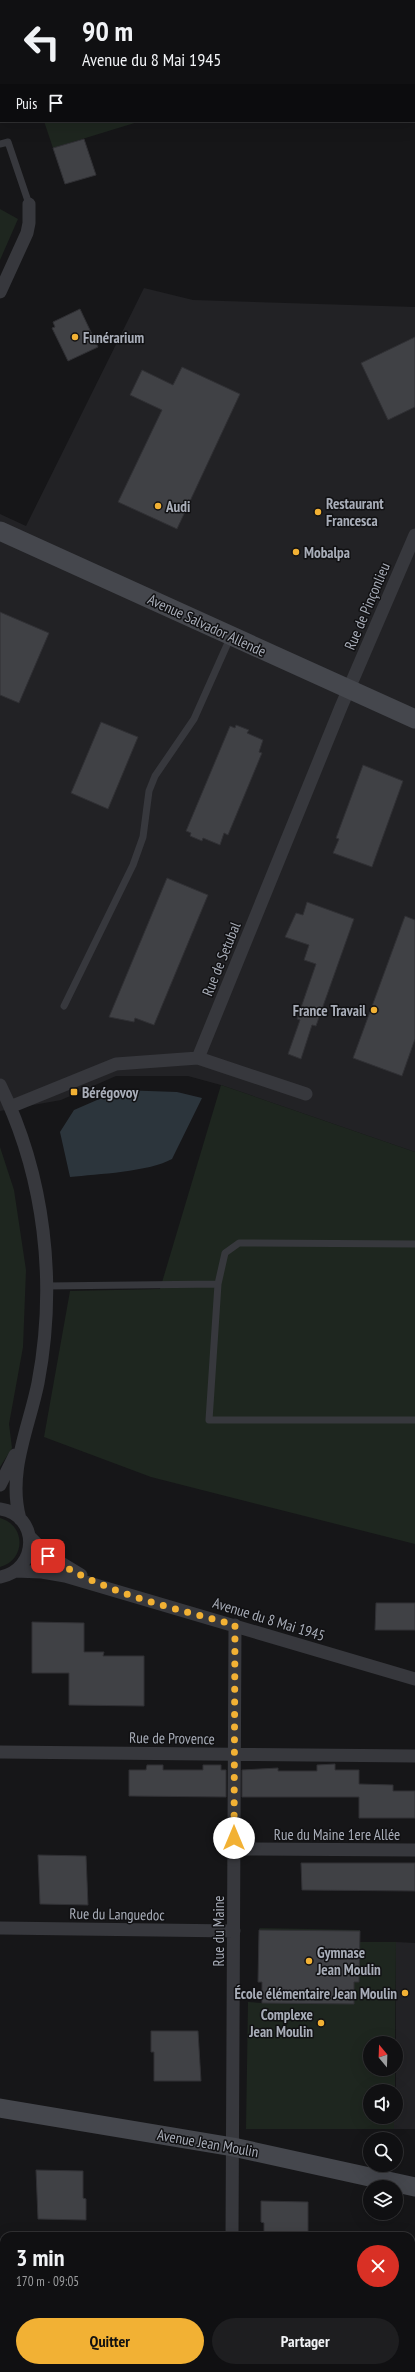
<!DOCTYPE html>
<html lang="fr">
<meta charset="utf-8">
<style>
:root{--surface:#101012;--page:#1e1e20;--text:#f1f3f6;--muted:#9c9d9f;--line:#303032;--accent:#f2b134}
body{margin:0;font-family:"PT Sans Narrow",sans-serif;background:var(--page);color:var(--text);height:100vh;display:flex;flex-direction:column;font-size:15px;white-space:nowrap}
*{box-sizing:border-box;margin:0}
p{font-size:13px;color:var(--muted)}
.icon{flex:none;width:22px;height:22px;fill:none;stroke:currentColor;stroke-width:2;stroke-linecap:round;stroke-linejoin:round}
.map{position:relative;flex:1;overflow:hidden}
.details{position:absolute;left:0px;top:2232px;width:415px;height:140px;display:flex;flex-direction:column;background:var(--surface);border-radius:12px 12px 0 0;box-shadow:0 4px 16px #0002,0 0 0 1px var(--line)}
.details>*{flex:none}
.top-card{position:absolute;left:0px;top:0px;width:415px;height:122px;box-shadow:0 4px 16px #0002,0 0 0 1px var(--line);background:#101012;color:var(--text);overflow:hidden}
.needle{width:26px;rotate:341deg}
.tools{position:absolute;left:363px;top:2036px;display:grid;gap:8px}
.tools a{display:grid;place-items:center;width:40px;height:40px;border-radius:50%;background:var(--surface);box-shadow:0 4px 16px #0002,0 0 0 1px var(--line);font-size:20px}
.pin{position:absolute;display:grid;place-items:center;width:34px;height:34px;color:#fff;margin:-17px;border-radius:8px;box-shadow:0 2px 6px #0006}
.me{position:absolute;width:44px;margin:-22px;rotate:0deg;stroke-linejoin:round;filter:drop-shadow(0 0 3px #0008)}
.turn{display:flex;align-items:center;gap:14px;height:84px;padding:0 16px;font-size:18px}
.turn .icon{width:52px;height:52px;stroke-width:2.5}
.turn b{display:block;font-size:28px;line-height:34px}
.then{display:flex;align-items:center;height:38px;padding:0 16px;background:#0003;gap:8px;font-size:15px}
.round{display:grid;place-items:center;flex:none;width:42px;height:42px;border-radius:21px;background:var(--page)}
.summary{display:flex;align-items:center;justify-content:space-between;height:68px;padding:0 16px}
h1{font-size:24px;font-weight:700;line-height:30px}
.primary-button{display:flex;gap:8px;margin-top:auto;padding:8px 16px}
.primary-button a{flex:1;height:46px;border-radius:24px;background:var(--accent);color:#111;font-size:16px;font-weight:700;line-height:46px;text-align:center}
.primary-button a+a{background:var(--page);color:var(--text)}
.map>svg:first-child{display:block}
</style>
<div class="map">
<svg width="415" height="2372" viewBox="0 0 415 2372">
<rect width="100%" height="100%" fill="#161618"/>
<path fill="#222225" d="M144 288 193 300 415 307V1152L221 1085 188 1076H116L61 1100 0 1111V514L26 526Z
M396 1942 415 1943V2129H394V2117H396Z"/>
<path fill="#1e261f" d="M7 0H415V33L414 1Z
M44 121H141L53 148Z
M0 209 18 219 0 260Z
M221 1085 415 1152V1544L151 1477 44 1437 70 1291 160 1289Z
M0 1147 14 1190 26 1270 23 1347 9 1424 12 1448 0 1467Z
M0 1518C26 1525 26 1560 0 1567Z
M260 1928 360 1930V1942H396L395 2043H370V2069H395V2091H370V2117H394V2129H246L248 2002 262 2003V1981L258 1982 259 1929Z
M411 2289H415V2372H257V2368H411Z"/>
<path fill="#2c353c" d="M120 1090 177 1092 202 1098 172 1159C148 1172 98 1174 70 1177L60 1132 74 1110Z"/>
<path fill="#404145" stroke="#303034" d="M84 139 96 175 65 184 53 148Z
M80 309 98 347 68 361 52 328 55 327 53 322Z
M415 337V407L388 420 361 363Z
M182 367 240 394 177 529 118 502 162 410 130 395 142 370 173 385Z
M0 612 49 633 19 703 0 695Z
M101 722 138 737 108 809 71 793Z
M236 725 249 730 247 733 263 740 259 752 262 753 228 835 224 833 220 845 203 838 202 841 190 836 191 833 186 831 230 726 235 728Z
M363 765 403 781 372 867 333 853 339 839 336 838Z
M167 878 208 895 154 1025 135 1018 134 1022 109 1017Z
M307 902 354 919 316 1026 312 1025 301 1059 288 1054 300 1020 297 1019 316 964 304 960 309 945 285 937 296 913 303 915Z
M405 916 415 920V1039L402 1076 353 1058Z
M376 1603H415V1630H375Z
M32 1622 84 1623V1652H104L103 1656H144V1706L69 1705V1673H32Z
M335 1764V1770H359V1784L393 1785V1791H415V1818H359V1797H242V1770L278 1768V1771H317V1765Z
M147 1765H163V1770H203V1765H221V1770H226V1797L129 1796V1770H146Z
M38 1855 86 1856 88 1905 40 1904Z
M301 1863H415V1891L302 1890Z
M259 1930 360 1931 359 1982H354V2004L262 2003V1982H258Z
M151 2031H198L201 2081H154V2052H151Z
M36 2170 83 2171V2198L86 2199V2220L38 2219Z
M261 2201 308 2202V2236H264V2223L261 2222Z"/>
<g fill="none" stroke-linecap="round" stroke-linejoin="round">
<path stroke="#37383d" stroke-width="7" d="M0 144 8 142 29 204
M64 1006 133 865 143 837 149 791 155 776 194 719 231 636
M218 1284 225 1253 239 1243 415 1244
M47 1286 218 1284 209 1420H415"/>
<path stroke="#37383d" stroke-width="13" d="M0 292 27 233 29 223V204
M198 1058 306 1094
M0 1085C45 1176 57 1283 38 1383 29 1428 7 1472 20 1519
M10 1107 116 1064 198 1058 341 707 415 535
M0 1485 15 1455
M0 1509C40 1515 39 1570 0 1577
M30 1537 48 1555 81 1575
M15 1571 42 1572 65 1576 415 1679
M0 1752 415 1756
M234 1849 415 1850
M0 1928 234 1931
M232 2236 235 1625
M0 2263H4
M411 2267H415
M232 2372V2368"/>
<path stroke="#45474d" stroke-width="19" d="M0 531 415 719
M0 2108 233 2147 415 2187"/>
</g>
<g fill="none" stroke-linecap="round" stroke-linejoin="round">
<path stroke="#f2b134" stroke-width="7" stroke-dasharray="0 12.6" d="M48 1556C104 1594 171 1607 235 1625L234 1838"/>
</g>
<g fill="#f2b134" stroke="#111113" stroke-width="1.5">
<circle cx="75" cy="337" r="4"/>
<circle cx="158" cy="506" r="4"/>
<circle cx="318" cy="512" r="4"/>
<circle cx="296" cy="552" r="4"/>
<circle cx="374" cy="1010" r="4"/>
<rect x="70" y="1088" width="8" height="8" rx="2"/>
<circle cx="309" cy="1961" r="4"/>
<circle cx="405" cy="1993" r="4"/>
<circle cx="321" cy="2023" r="4"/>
</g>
<g text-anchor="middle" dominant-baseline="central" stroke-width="3" stroke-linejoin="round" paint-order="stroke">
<g font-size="15" font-weight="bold" fill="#a8adb8" stroke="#111113" text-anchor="start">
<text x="83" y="337">Funérarium</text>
<text x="326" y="503">Restaurant<tspan x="326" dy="17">Francesca</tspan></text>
<text x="166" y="506">Audi</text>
<text x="304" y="552">Mobalpa</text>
<text x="366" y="1010" text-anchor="end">France Travail</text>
<text x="82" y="1092">Bérégovoy</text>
<text x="317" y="1952">Gymnase<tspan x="317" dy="17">Jean Moulin</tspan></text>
<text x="397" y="1993" text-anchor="end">École élémentaire Jean Moulin</text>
<text x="313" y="2014" text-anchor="end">Complexe<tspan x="313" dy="17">Jean Moulin</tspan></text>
</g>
<g font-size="15" fill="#a8adb8" stroke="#111113">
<text transform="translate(367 606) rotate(-67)">Rue de Pinçonlieu</text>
<text transform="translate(207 625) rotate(25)">Avenue Salvador Allende</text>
<text transform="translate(221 959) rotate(-68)">Rue de Setubal</text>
<text transform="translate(269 1619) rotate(17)">Avenue du 8 Mai 1945</text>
<text transform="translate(172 1738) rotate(1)">Rue de Provence</text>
<text x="337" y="1834">Rue du Maine 1ere Allée</text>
<text transform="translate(117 1914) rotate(1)">Rue du Languedoc</text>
<text transform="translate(218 1931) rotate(-90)">Rue du Maine</text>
<text transform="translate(208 2143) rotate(10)">Avenue Jean Moulin</text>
</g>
</g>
</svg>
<div class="tools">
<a><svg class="needle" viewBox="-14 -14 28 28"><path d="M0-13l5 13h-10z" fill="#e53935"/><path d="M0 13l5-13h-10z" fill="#9c9d9f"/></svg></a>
<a><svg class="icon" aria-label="sound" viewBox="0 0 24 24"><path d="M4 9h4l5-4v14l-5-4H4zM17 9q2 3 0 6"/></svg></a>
<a><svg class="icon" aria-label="search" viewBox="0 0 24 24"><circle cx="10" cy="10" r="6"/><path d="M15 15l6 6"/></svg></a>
<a><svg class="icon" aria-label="layers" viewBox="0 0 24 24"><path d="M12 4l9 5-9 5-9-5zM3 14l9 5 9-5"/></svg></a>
</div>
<div class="pin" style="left:48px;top:1556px;background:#d93025"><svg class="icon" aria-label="arrive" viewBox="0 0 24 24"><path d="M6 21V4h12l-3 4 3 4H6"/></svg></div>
<svg class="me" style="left:234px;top:1838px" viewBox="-20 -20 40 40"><circle r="19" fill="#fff"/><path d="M0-13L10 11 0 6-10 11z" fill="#f2b134"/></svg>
<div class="top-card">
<div class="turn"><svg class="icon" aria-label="left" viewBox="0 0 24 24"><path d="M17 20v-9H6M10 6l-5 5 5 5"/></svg><div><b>90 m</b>Avenue du 8 Mai 1945</div></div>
<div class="then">Puis<svg class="icon" aria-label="arrive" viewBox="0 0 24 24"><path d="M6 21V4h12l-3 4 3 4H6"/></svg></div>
</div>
<section class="details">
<div class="summary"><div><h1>3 min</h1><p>170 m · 09:05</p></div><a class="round" style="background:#d93025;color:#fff"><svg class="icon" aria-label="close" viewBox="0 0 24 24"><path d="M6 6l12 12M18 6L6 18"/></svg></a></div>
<div class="primary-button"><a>Quitter</a><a>Partager</a></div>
</section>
</div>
